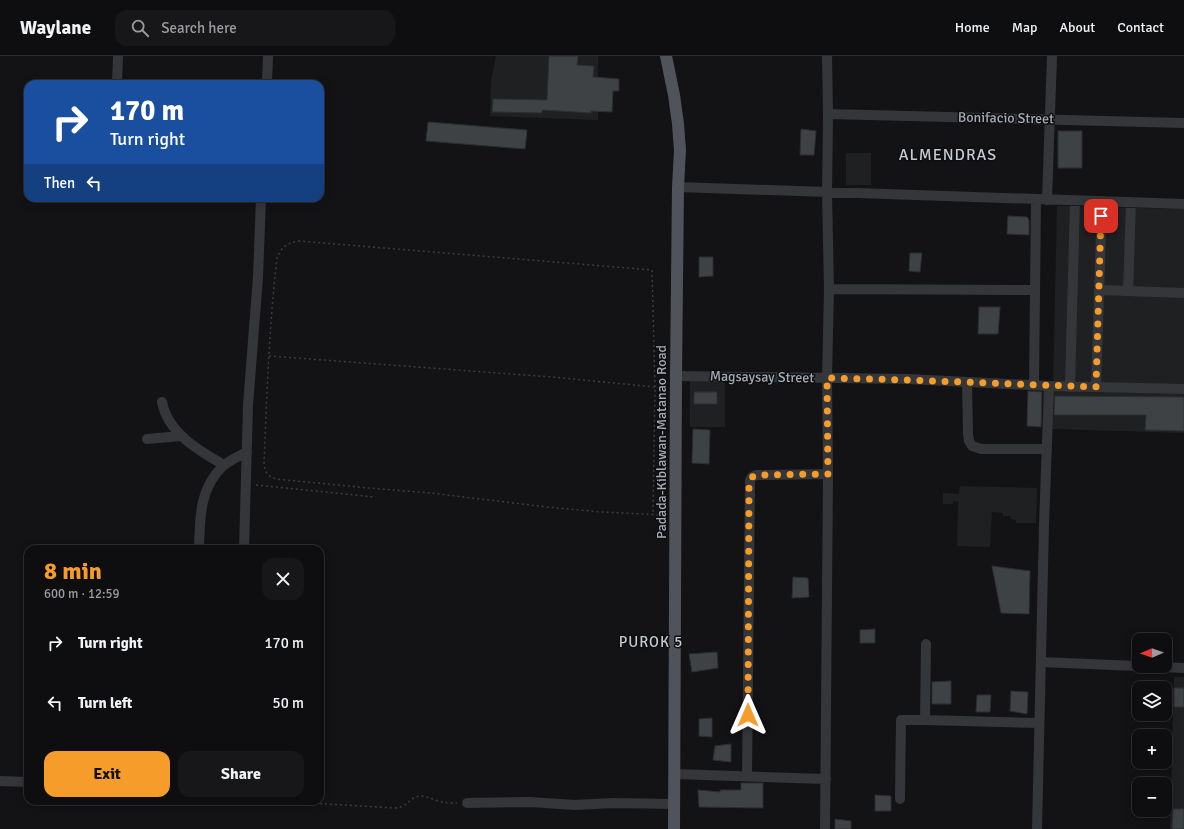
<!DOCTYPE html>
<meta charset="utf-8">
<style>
:root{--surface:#0e0e10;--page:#171719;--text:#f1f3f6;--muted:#9b9c9f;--line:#2e2e30;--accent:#f59c2b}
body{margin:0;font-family:Signika,sans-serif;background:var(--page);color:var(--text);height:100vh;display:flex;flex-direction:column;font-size:15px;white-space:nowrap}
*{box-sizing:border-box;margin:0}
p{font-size:13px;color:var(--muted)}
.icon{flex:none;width:22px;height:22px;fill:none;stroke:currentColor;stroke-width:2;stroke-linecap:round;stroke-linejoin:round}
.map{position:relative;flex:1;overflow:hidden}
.side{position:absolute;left:24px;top:489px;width:300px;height:260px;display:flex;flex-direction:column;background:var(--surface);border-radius:12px;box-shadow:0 2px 10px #0003,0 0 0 1px var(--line)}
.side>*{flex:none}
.guide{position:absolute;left:24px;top:24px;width:300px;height:122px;border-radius:12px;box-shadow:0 2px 10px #0003,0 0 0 1px var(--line);background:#1a4fa0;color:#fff;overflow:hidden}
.needle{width:26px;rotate:268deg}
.fabs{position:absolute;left:1132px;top:577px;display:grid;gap:8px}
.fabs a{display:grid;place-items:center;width:40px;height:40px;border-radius:8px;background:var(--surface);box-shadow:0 2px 10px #0003,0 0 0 1px var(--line);font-size:20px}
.pin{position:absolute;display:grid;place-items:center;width:34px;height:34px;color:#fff;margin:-17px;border-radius:8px;box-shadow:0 2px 6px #0006}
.me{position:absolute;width:44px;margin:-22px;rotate:0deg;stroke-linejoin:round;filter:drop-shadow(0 0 3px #0008)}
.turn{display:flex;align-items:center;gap:14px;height:84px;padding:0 20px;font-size:18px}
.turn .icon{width:52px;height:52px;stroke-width:2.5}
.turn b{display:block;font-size:28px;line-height:34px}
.then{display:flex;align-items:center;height:38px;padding:0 20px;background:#0003;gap:8px;font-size:15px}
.round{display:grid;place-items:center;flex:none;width:42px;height:42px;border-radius:12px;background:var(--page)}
.headline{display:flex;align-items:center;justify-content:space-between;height:68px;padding:0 20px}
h1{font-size:24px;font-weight:700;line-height:30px;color:var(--accent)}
.cta{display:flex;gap:8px;margin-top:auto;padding:8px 20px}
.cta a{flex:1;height:46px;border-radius:12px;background:var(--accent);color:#111;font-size:16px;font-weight:700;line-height:46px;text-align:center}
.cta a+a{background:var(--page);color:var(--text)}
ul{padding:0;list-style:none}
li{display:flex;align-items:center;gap:12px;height:60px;padding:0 20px}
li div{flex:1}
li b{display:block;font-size:15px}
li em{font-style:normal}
header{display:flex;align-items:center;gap:24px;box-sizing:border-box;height:56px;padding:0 20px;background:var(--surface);border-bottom:1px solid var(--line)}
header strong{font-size:19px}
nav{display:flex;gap:22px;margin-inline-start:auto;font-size:14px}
.search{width:280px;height:36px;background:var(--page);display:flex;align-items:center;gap:10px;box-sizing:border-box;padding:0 14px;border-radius:12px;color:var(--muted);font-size:15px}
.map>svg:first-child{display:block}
</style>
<header>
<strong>Waylane</strong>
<div class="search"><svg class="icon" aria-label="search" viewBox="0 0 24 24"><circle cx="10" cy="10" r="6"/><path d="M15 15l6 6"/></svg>Search here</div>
<nav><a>Home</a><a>Map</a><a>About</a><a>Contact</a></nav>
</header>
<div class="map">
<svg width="1184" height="773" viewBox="0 0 1184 773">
<rect width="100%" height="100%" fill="#131315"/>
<path fill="#1f2022" d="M496 0H598V64L490 60 491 25Z
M846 97H871V129H846Z
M1057 150 1184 153V377L1052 373Z
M690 325H725V371H690Z
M960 430 1037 432 1036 467H1016V464L1011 463 1010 460H1003V457L992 456 990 491 957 490 958 446 953 445V448H943V437L959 438Z
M1174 621H1184V773H1170Z"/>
<path fill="#3f4245" stroke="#2d2e31" d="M549 0H578L577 9 594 10 593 21 619 23V35H613L612 56 591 55V57L575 56 542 54V57L492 56 493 43 547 44Z
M428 66 527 74 525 93 426 85Z
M801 73 816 75 814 99H800Z
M1058 75H1082V112H1058Z
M1008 160 1027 161 1029 164V179L1007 178Z
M910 197H922L920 216 909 215Z
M699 201H713V220L699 221Z
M979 251H1000L998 278H978Z
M1028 335 1042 336 1041 371 1027 370Z
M694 336H717V348H694Z
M1055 340 1184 341V375L1145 374 1146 359H1054Z
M693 373 710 374 709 408 692 407Z
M992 510 1030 515 1029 558 1001 557Z
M793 521 808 522 809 541 792 542Z
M875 573V587H860V574Z
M717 596 718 612 692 616 689 598Z
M951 625V648H932V626Z
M1174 632H1184V651H1174Z
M1011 635 1028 636 1027 658 1010 655Z
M977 639H991L990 656H976Z
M712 662V681L699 680V663Z
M731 688V706L713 704 715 690Z
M741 727H763V752L699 751 698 734 720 736V734H741Z
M875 739 891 740V755H875Z
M1173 753H1184V773H1172Z
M835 763 851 765V773H835Z"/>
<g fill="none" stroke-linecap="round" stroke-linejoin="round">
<path stroke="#3a3d41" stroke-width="1.5" stroke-dasharray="2 3" stroke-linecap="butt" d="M269 300 552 321 655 331 653 458
M655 331 652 214 299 185C287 187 282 190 277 202 269 270 267 338 264 407 265 416 267 420 276 423L368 432 431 437 547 451 602 456 664 459
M256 429 374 441
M275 745 395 752C409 751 409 741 420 740 427 740 432 743 438 745 445 747 451 747 457 747"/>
<path stroke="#34363a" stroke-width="10" d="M117 28 118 0
M267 28 268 0
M828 58 1184 67
M678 131 1184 148
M1047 144 1052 0
M829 233 1035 234
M1099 234 1184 237
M1128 235 1131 146
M676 320 908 323 1049 330 1184 333
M967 326 968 378 969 385 972 390 981 393H1047
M1034 329 1036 143
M1070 331 1075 145
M1096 331 1102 145
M162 346C168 377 198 394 224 409
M147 383 182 380
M199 493C200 462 199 433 223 410 230 404 239 400 247 396
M244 493 248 349 258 221 261 142
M926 588 925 664 1039 667
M1041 606 1184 612
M675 718 826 723
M747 720 750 424 752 421 756 419 828 418
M0 725 28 726
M900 743 901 664H925
M467 747 530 746 575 749 613 747 674 748
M825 773 828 418 827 322 829 233 827 137 828 58 827 0
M1037 773 1044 469 1049 330"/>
<path stroke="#505359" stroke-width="12" d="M666 0 674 39 678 68 680 94 678 131 676 320 674 773"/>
</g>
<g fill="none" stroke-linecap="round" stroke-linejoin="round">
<path stroke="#f59c2b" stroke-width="7" stroke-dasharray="0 12.6" d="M748 659 749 428 752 421 756 419 828 418 827 322 908 324 1096 331 1101 160"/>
</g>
<g text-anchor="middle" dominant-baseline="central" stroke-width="3" stroke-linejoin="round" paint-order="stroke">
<g font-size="14" fill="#a5acb6" stroke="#0e0e10">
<text transform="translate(1006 62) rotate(1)">Bonifacio Street</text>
<text transform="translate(762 321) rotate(1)">Magsaysay Street</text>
<text transform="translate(661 386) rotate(-90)">Padada-Kiblawan-Matanao Road</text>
</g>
<g font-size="15" letter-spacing="1" fill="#c6cad2" stroke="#0e0e10">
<text x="651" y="586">PUROK 5</text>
</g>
<g font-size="16" letter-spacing="1" fill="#c6cad2" stroke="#0e0e10">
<text x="948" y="99">ALMENDRAS</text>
</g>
</g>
</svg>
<div class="fabs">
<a><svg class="needle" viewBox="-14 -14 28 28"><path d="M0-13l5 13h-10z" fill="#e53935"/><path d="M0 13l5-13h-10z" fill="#9b9c9f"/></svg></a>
<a><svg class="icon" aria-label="layers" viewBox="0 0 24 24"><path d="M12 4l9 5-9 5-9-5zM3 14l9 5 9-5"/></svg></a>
<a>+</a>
<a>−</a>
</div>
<div class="pin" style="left:1101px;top:160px;background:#d93025"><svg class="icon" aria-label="arrive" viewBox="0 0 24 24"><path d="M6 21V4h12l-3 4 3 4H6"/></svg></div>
<svg class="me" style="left:748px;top:659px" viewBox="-20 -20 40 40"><path d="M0-17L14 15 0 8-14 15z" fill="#f59c2b" stroke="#fff" stroke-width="4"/></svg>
<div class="guide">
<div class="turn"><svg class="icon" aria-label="right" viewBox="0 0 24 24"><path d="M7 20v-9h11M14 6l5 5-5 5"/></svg><div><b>170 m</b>Turn right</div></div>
<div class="then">Then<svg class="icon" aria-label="left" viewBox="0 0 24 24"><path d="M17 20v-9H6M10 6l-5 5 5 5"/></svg></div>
</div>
<section class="side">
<div class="headline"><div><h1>8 min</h1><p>600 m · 12:59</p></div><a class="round"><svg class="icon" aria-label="close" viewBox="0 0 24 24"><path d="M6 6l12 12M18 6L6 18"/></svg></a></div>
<ul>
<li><svg class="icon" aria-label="right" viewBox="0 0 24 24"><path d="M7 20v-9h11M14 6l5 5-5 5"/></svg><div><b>Turn right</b></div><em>170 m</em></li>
<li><svg class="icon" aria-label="left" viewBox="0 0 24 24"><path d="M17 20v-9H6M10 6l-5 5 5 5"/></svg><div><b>Turn left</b></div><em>50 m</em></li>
</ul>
<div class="cta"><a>Exit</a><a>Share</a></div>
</section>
</div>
